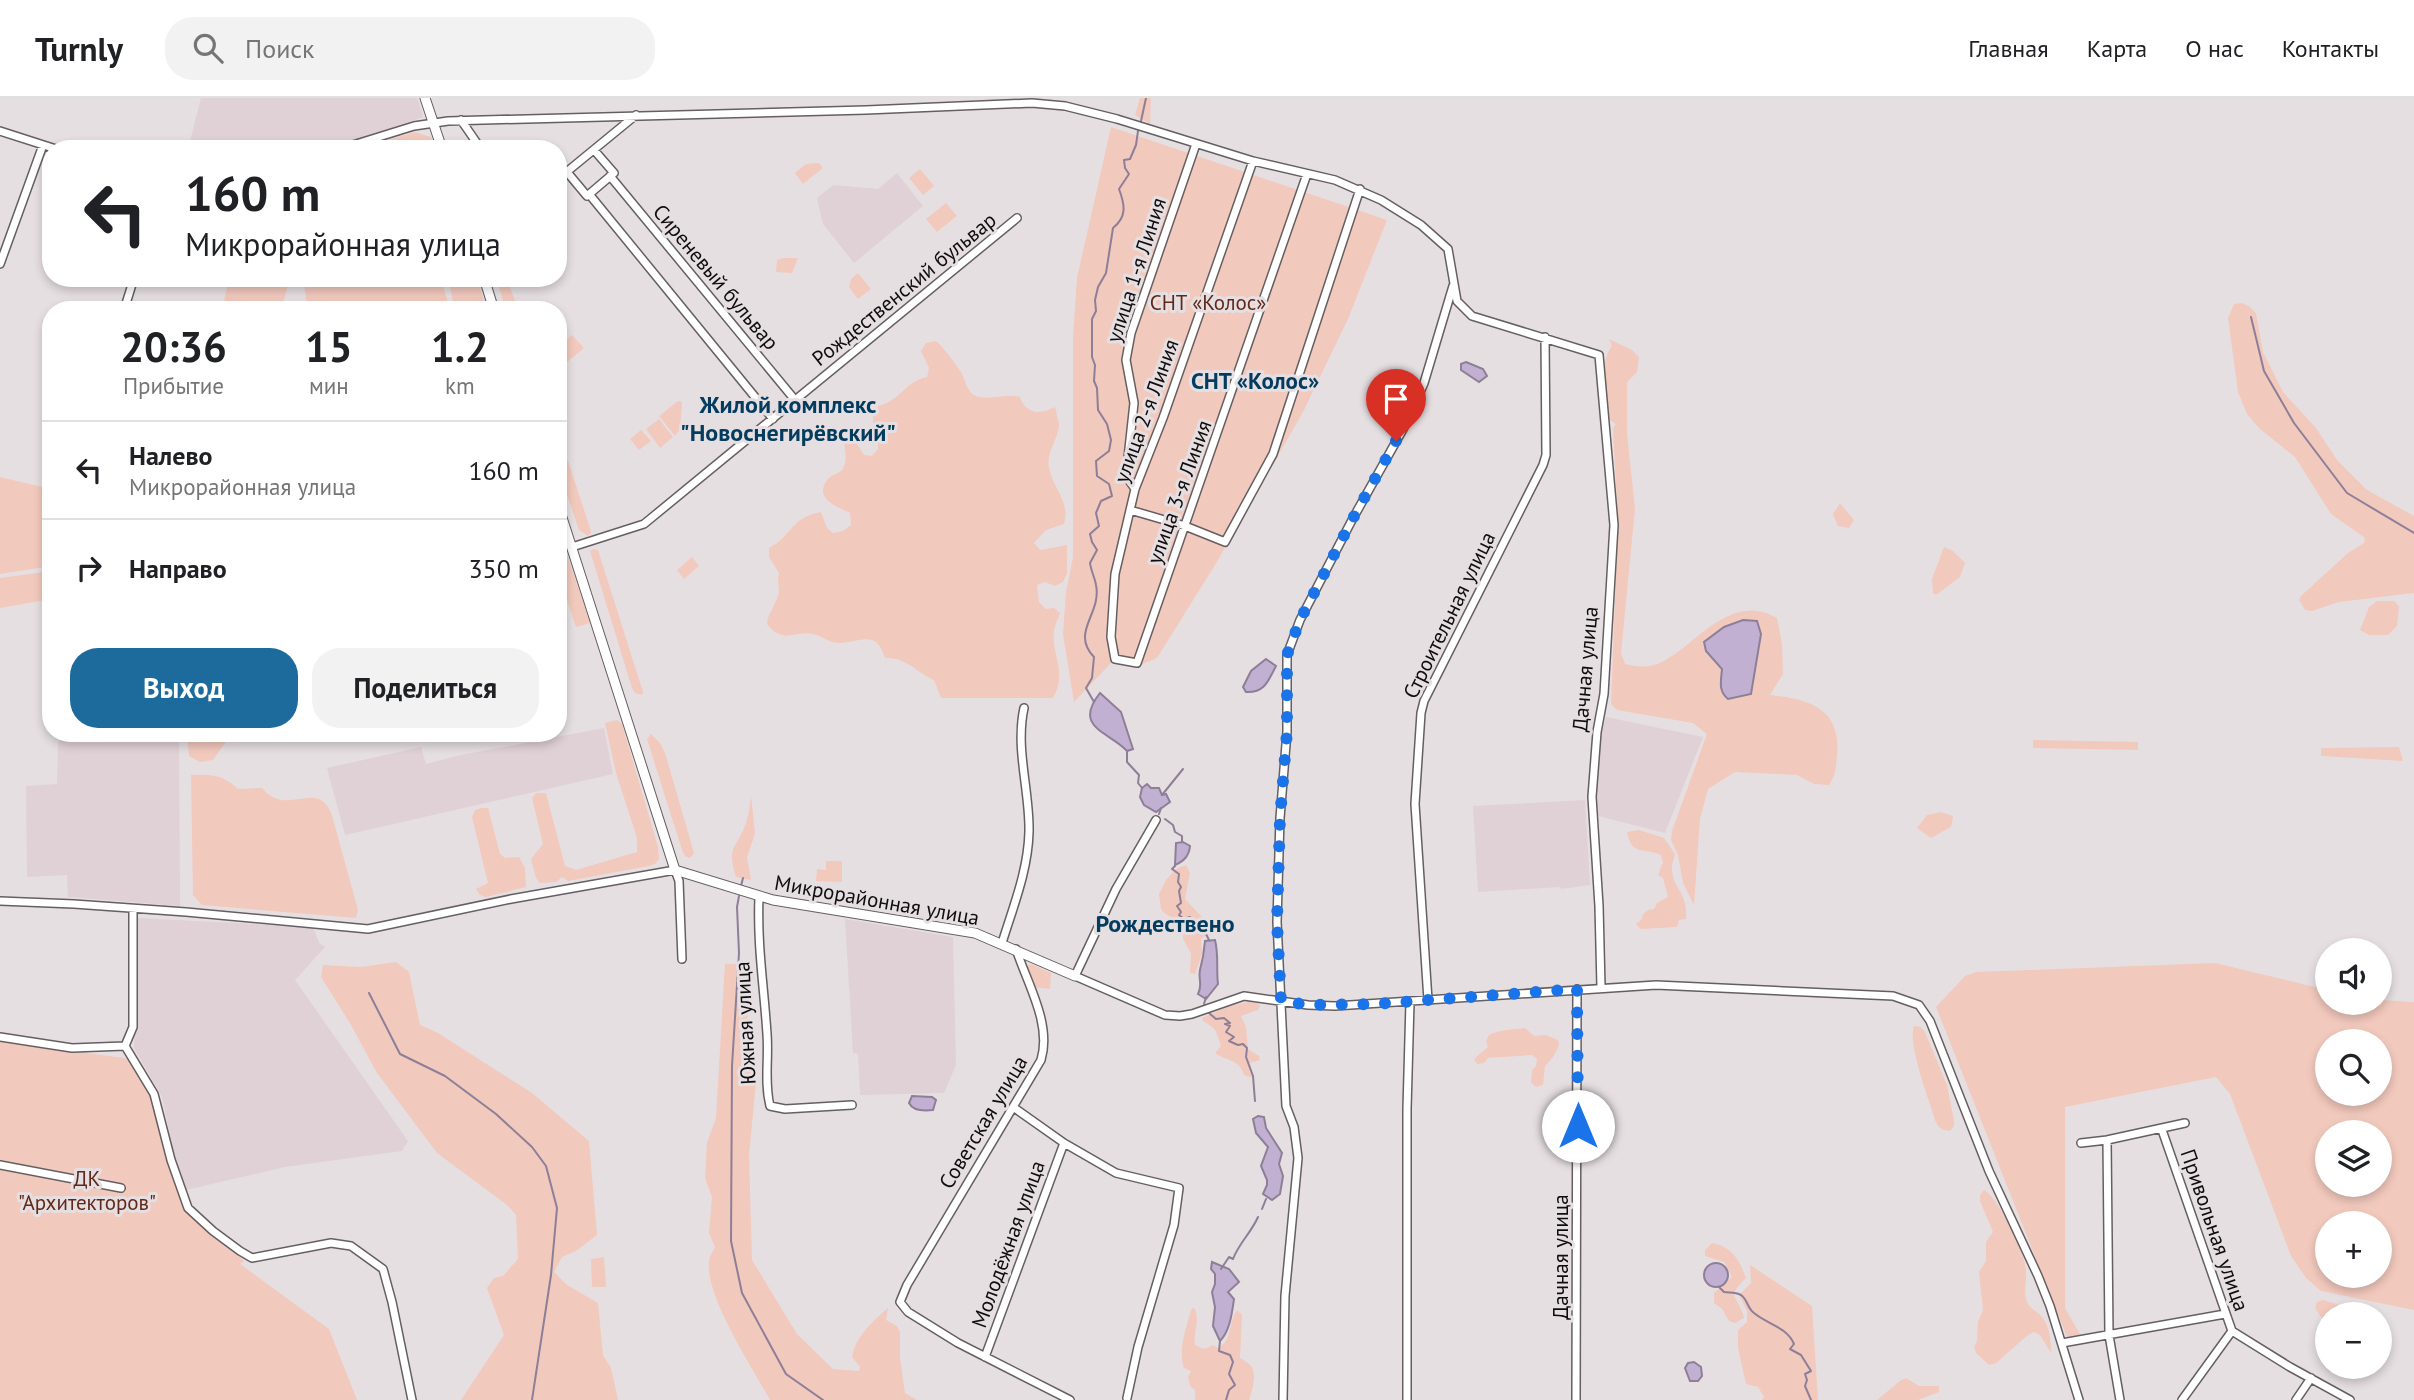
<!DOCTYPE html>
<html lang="ru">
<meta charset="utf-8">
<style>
:root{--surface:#fff;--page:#f2f2f2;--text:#202124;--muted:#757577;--line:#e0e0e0;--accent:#1d6a9d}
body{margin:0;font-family:"PT Sans",sans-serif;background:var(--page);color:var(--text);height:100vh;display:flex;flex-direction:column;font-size:26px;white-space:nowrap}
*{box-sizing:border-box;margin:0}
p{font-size:23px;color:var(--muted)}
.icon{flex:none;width:38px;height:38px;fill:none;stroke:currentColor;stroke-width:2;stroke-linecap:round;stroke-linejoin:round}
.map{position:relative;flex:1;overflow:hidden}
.panel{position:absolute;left:42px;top:203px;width:525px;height:441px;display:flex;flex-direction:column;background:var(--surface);border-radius:28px;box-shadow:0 4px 10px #0003}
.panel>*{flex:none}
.guide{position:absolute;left:42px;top:42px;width:525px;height:147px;border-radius:28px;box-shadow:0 4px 10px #0003;background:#fff;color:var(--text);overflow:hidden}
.tools{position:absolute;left:2315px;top:840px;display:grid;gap:14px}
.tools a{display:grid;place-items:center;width:77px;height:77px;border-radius:50%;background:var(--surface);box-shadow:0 4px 10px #0003;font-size:35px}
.pin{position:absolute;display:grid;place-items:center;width:60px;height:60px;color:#fff;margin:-72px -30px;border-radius:50% 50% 50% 0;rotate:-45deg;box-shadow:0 0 7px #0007}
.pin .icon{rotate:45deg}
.me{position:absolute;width:77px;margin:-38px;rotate:0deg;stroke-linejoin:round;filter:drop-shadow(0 0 5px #0008)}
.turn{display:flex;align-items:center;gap:24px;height:147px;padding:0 28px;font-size:32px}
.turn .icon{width:91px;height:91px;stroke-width:2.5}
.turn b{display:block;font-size:49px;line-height:60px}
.eta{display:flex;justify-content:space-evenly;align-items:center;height:119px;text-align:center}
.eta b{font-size:42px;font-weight:700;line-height:49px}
.action{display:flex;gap:14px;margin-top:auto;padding:14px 28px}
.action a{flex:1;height:80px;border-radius:28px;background:var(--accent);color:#fff;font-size:28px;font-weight:700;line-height:80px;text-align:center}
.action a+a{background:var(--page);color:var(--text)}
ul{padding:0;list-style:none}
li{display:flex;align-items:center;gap:21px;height:98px;padding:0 28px;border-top:2px solid var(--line)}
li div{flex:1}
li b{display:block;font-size:26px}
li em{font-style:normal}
header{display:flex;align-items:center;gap:42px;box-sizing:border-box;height:98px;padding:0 35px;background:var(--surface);border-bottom:2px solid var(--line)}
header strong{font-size:33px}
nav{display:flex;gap:38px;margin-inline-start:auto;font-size:24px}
.search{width:490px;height:63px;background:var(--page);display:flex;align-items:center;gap:18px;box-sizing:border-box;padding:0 24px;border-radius:28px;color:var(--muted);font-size:26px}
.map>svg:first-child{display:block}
</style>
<header>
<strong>Turnly</strong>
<div class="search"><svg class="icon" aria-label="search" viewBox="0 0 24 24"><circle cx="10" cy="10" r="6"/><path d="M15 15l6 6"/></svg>Поиск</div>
<nav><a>Главная</a><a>Карта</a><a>О нас</a><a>Контакты</a></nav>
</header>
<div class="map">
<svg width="2414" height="1302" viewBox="0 0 2414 1302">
<rect width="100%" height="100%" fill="#e6dfe2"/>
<path fill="#e0d1d6" d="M201 0H417L423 19 330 51H188Z
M897 75 923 108 854 165 823 126 817 100 833 87 878 91Z
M1606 619 1703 639 1665 735 1598 718 1595 681 1601 638Z
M604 630 613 676 345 737 327 670 421 649 426 666 461 657Z
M61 635H117L121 641 179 637 180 808 68 799 67 777 27 779 26 688 57 686 58 646Z
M1585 702 1590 787 1561 791 1560 789 1478 794 1473 708Z
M137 820 313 829 319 845 325 849 295 882 408 1043 402 1053 285 1069 186 1092 175 1061 162 999 134 950Z
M845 821 953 839 956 967 944 995 860 997 858 956 853 955Z"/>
<path fill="#f2c9bd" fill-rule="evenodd" d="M1140 0H1151L1150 26 1135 17Z
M1111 29 1387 122 1348 221 1303 314 1215 467 1157 560 1136 569 1112 564 1074 604 1063 536 1066 494 1073 460V239L1077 180Z
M415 34 431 39 435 51H358Z
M819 65 823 70 803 86 795 75 806 66Z
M920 71 934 88 923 97 909 80Z
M946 105 957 118 937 134 926 121Z
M783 160H798L792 175 776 174 777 162Z
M858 175 871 191 858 201 849 189 851 181Z
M229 180H290L281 212H222Z
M303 180H441L450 212H308Z
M448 180H477L487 212H455Z
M496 180H507L518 212H506Z
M2242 205 2250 209 2256 215 2263 254 2283 294 2316 330 2337 362 2367 392 2414 418V495L2339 504 2312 513 2305 512 2299 502 2301 498 2348 455 2364 445 2365 440 2331 416 2295 359 2260 331 2247 316 2238 294 2228 220 2234 206Z
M572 237 584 250 560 270 558 249Z
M1609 241 1632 252 1639 259 1637 274 1627 284V335L1635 411 1621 555 1625 566C1637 569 1650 570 1662 564 1698 545 1731 493 1777 520L1782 546 1783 576 1770 597C1809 601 1841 610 1837 656 1836 669 1836 677 1829 687L1814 686 1797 677 1735 674 1708 691 1700 721 1694 807 1683 785 1678 757 1671 742 1672 733 1707 636 1693 625 1617 612 1611 606 1618 425 1613 330 1616 326 1608 321C1606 301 1598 265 1612 248ZM1761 536 1757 560 1739 600 1727 601C1718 593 1721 583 1722 571Z
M936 243C946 252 954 264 961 274 966 282 966 294 976 298 991 303 1006 295 1020 299 1025 316 1041 317 1055 309 1056 314 1058 321 1059 326 1059 340 1046 354 1049 369 1052 390 1071 403 1064 426L1046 432 1034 445 1040 452 1067 447V475L1063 484 1055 488 1045 484 1037 487 1039 504 1046 511 1054 510 1060 515C1058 521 1055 527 1054 532 1051 558 1068 574 1053 600H941L934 582C916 574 906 559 885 560 876 531 862 544 839 545 830 545 822 538 813 536 796 532 783 547 767 526 768 514 778 504 779 493 779 487 777 482 779 475L769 459V450C792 439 789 420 821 414L827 430 833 435 843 433 851 427 850 415C838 409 812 401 828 381 831 377 838 376 842 372 848 364 845 353 844 344L855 343 864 357 872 358 878 351V342L873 325V316L878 308C902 302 905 283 927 279L929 270 921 253 926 245Z
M678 303 682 304 680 331 675 338 659 318Z
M659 321 673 339 660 350 646 331Z
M558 332 590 430 591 435 588 438 579 432 558 370Z
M641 332 651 343 639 352 630 341Z
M0 379 51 391V468L0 476Z
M1840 405 1854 422 1849 430 1838 428 1833 416Z
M558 429 590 525 576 529 558 475Z
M1944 449 1953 453 1965 465 1960 479 1936 497 1933 495 1932 481Z
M594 451 598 452 643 594 642 597 635 595 632 590 590 453Z
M692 459 699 468 684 481 677 472Z
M51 473V501L0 510V480Z
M2377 503H2394L2399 508 2397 528 2388 537H2369L2360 532 2369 509Z
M617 622 622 626 658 749 659 761 655 766 649 768 568 783 562 779 556 784 540 785 536 780 531 761 543 746 532 700 536 695H546L565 768 576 772 637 754V740L616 675 605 625Z
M187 635H232L213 662 200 664 189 658Z
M651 636 661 646 666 658 694 755 690 760 685 758 682 752 647 641Z
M2033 642 2138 644V652L2033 650Z
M2399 649 2403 663 2321 658V650Z
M191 677C211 676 224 677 238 691L262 690C288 722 320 676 333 721L358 812 356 820 202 807 193 797Z
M751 697 755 736 747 759 751 782 736 779C726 747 737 751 746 725 749 717 750 706 751 697Z
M481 710H488L500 756 505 760 519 759 525 770 526 789 486 799 480 797 476 791 488 785 472 719 475 712Z
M1941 714 1953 718 1951 729 1931 740 1917 730 1927 717Z
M1639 732 1664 740 1675 756C1674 761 1671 767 1672 772 1673 791 1688 794 1686 821L1679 822 1677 829 1641 831 1636 826 1641 822 1643 816 1648 812 1654 811 1657 805 1668 799 1663 780 1658 777 1663 764 1661 757C1644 749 1632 759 1627 734Z
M826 763H842V784L816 783 817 771 826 772Z
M1186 767 1190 775 1185 801 1218 836 1205 838 1201 841 1202 856 1195 876 1190 875 1191 855 1183 841V826L1164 815 1161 811 1159 796 1166 782 1176 771Z
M396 864 409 874 420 927 438 935 532 995 589 1043 597 1137 576 1153 562 1159 554 1174 567 1187 598 1205 603 1257 611 1270 618 1302H461L504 1237 487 1190 494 1180 503 1178 518 1161 516 1117 507 1107 437 1055 377 975 351 927 321 879 323 867 361 869Z
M2215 865 2327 892 2328 905H2380V902L2414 904V1212L2321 1193 2306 1180 2291 1158 2230 996 2216 979 2065 1009V1210L2081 1238 2067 1239 1936 909 1965 878 1976 874ZM2328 943H2380V996H2328ZM2328 1034H2380V1087H2328ZM2328 1125H2380V1178H2328Z
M725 866H741L754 877 746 929 757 974 749 1057 752 1162 797 1236 833 1271 859 1273 860 1269 852 1259C855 1239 874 1222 888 1210L886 1222 897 1228 900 1234V1260L905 1295 917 1302H770C753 1271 705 1198 709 1164 709 1159 713 1153 715 1149L709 1135 712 1099 705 1080 707 1045 716 1020Z
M1031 866 1051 875 1050 891 1034 889 1025 869Z
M1248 904 1258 905 1260 908 1258 912 1241 918 1246 929 1248 951 1259 958 1260 962 1250 965 1253 978 1250 979 1244 977C1239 960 1225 963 1215 955L1221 948C1215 931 1218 932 1203 923L1202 920 1226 909Z
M1914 928 1921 929 1925 934 1947 987 1954 1023V1028L1950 1033C1942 1032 1938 1030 1935 1022 1929 1002 1907 945 1914 928Z
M1525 930 1534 938 1546 937 1558 942 1559 948 1553 959 1545 968 1543 987 1536 989 1531 985 1532 972 1536 968 1537 961 1532 957 1488 960 1484 965 1477 966 1474 961 1488 949 1486 943 1489 937C1500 931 1513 932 1525 930Z
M0 943 131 961 148 984 187 1112 244 1163 240 1166 329 1231 357 1302H0Z
M1984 1092C1998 1099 2025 1155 2026 1171 2027 1183 2023 1192 2027 1204 2030 1211 2037 1213 2042 1219 2050 1228 2051 1243 2051 1255L2040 1237 2034 1234 2028 1237 1996 1265 1989 1267 1976 1255 1974 1249 1977 1243 1978 1224 1983 1212 1979 1174 1986 1163V1144L1993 1134 1980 1103V1097Z
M1712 1145C1733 1149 1740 1163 1746 1180 1724 1201 1739 1197 1744 1220L1735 1225 1729 1223 1722 1211 1714 1205V1195L1732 1179 1724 1164 1705 1158V1152Z
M604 1159 606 1189H592L591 1161Z
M1750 1167 1812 1208 1818 1302H1762L1764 1299 1758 1289 1746 1286 1738 1250V1232L1747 1224V1213L1739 1197 1751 1185Z
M2323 1202 2369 1216H2328L2327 1227 2315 1210 2317 1204Z
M1192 1210 1195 1211C1200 1224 1193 1234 1195 1247L1204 1251 1213 1247 1218 1250C1233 1242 1228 1225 1237 1212L1242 1217 1240 1260C1243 1262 1247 1264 1250 1267 1258 1274 1252 1294 1249 1302H1195V1292L1190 1288 1188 1279 1191 1273 1184 1270C1178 1253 1186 1228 1192 1210Z
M1906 1280 1919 1288H1939V1294L1918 1302H1877L1900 1283Z"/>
<path fill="#c2b0d2" stroke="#8d7f97" stroke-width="2" d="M1466 264 1483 271 1487 278 1479 284 1461 272V266Z
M1743 522 1757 523 1761 536 1751 596 1728 601C1718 593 1721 583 1722 571L1706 553 1704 544 1724 529Z
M1266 561 1276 568C1268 583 1265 595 1246 594L1243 589 1251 573Z
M1100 595 1121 614 1133 651 1127 653C1110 634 1072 630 1100 595Z
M1147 686 1151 690H1159L1162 697 1166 696 1170 704 1156 714 1144 707 1140 699 1142 690Z
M1183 744 1190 748C1189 758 1184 763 1175 767L1176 745Z
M1215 842C1219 858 1216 870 1218 886L1206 901 1198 896C1203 887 1198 881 1200 872 1203 861 1204 855 1205 843Z
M912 998 932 999 936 1002 933 1012C925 1013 913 1013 909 1005Z
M1258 1018 1264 1019 1266 1030 1282 1055 1279 1066 1283 1078 1280 1096 1272 1102 1263 1096 1267 1087V1082L1261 1068 1268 1049 1256 1035 1253 1021Z
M1212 1164 1229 1171 1239 1184 1228 1194 1234 1201C1232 1215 1230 1233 1220 1243L1213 1228 1215 1209 1212 1194 1215 1186V1176L1211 1171Z
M1704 1177a12 12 0 1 1 24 0a12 12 0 1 1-24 0Z
M1694 1264 1701 1269 1702 1278 1698 1283H1690L1685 1270 1688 1265Z"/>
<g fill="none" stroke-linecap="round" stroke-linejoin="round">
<path stroke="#8d7f97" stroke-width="2" d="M1141 23 1146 0
M2251 219 2264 273 2294 325 2347 395 2414 435
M1094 604 1086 590 1092 580 1094 559C1070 534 1102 516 1096 487 1095 480 1091 473 1090 465L1097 452 1092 444 1090 436 1099 428 1096 415 1101 403 1112 398 1109 386 1097 378 1096 363 1109 353 1111 342 1107 326 1098 312 1097 290 1094 283 1095 267 1092 259V221L1096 213 1095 202 1098 189 1106 175 1113 130C1127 119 1125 107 1119 91L1129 76 1125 70 1124 62 1130 61 1136 47 1138 33
M1127 654V664L1139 677 1138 685 1142 690
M1162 697 1183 671
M1159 716 1161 710
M1165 721 1173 727 1175 734 1182 738V743
M1175 768 1172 771 1179 776 1178 784 1181 789 1179 793 1181 805 1177 808 1181 814 1179 817 1184 821 1190 819 1194 825 1202 828 1209 842
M741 788 743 780
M739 798 737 809 739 855 732 968 731 1143 742 1195 786 1276 823 1302
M369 895 400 956 445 978 496 1016 532 1049 546 1068 557 1110 551 1177 532 1302
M1204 906 1206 899
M1209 915 1216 921 1224 920 1230 925 1225 926 1230 928 1226 934 1234 939 1229 943 1238 947 1243 946 1247 950 1246 959 1253 978 1255 1003
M1262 1111 1266 1101
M1221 1171 1229 1159 1233 1161C1239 1145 1251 1135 1258 1119
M1719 1189 1724 1194C1730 1195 1735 1194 1741 1197 1748 1202 1747 1210 1754 1215 1767 1226 1787 1229 1794 1246L1790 1251 1801 1257 1811 1273 1805 1276 1807 1282 1805 1288 1811 1302
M1220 1243 1219 1253 1230 1257 1233 1264 1229 1276 1235 1287 1229 1292 1226 1302"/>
<g stroke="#655f61" stroke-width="10">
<path id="minor" d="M461 22 481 51
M0 33 56 51
M340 51 414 28 448 23 866 12 1032 5 1065 8 1117 21 1253 63 1335 82 1381 102 1421 127 1448 151 1457 203 1472 218 1599 257 1614 427 1604 596 1597 634 1592 699 1599 808 1601 889
M1253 63 1163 320 1135 391 1115 476 1111 539 1115 561 1137 565 1307 76
M567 74 587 98 614 75 594 52
M610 78 795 302
M558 81 636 17
M589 96 773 321
M0 166 43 47
M124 212 134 180
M1135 391 1126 378 1134 305 1126 262 1131 235 1196 46
M1130 412 1185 428 1225 444 1273 356 1360 91
M572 449 644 426 1017 120
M1156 722 1116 791 1075 878 1165 917 1180 918 1192 916 1244 898 1308 907 1335 908 1656 887 1893 898 1919 907 1930 923 1989 1073 2038 1178 2050 1208 2079 1302
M759 799C757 847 764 889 767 936 769 960 764 984 770 1008L785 1011 852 1007
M0 803 74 806 186 814 368 831 511 801 675 772 679 783 682 861
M1002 845C1013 809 1028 773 1029 734 1030 693 1015 651 1024 610
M1016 851C1027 885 1052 926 1041 962L907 1187 900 1204 908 1214 958 1245 1070 1302
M1428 902 1415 706 1421 615 1424 603 1543 367 1546 357 1545 239
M0 939 72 950 125 948 133 929V811
M125 948 154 996 171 1062 188 1110 213 1133 240 1153 252 1160 331 1145 351 1148 383 1171 392 1204 412 1302
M1013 1009 1064 1045 1116 1075 1179 1090 1174 1127 1138 1249 1127 1300
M2162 1032 2232 1233 2290 1269 2350 1302
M2107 1042 2109 1237 2120 1302
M2081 1045 2107 1042 2185 1025
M0 1067 121 1090
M2062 1245 2225 1216
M985 1259 1064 1045
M1283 1302 1285 1198 1298 1060 1294 1029 1286 1008 1277 824 1280 720 1287 634V557L1300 522 1352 422 1407 324 1424 285 1453 188
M1407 1302V1011L1410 904
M1576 1302 1577 891
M2182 1302 2232 1233
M2296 1302 2311 1280"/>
</g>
<g stroke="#655f61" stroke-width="11">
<path id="tertiary" d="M425 0 442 51
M484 180 494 212
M558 407 675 772 773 802 975 835 1075 878"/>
</g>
<use href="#minor" stroke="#fff" stroke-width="7"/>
<use href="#tertiary" stroke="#fff" stroke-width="9"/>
</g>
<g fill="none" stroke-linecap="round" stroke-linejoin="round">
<path stroke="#1a73e8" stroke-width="12" stroke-dasharray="0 21.6" d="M1396 343 1352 422 1300 522 1287 557V634L1280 720 1277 824 1281 903 1308 907 1376 906 1577 891 1578 1028"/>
</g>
<g text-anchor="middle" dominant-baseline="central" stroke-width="6" stroke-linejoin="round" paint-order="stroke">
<g font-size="21" fill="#100d0e" stroke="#e6dfe2">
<text transform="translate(1136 172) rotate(-72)">улица 1-я Линия</text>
<text transform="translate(716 179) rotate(50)">Сиреневый бульвар</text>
<text transform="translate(904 191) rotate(-39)">Рождественский бульвар</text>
<text transform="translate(1146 313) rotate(-70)">улица 2-я Линия</text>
<text transform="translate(1179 394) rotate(-70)">улица 3-я Линия</text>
<text transform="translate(1449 517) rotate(-64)">Строительная улица</text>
<text transform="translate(1585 571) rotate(-85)">Дачная улица</text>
<text transform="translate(877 802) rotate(10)">Микрорайонная улица</text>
<text transform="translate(745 925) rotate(-93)">Южная улица</text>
<text transform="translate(983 1024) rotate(-59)">Советская улица</text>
<text transform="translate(2215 1132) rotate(71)">Привольная улица</text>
<text transform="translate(1008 1146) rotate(-70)">Молодёжная улица</text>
<text transform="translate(1560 1159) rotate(-90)">Дачная улица</text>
</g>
<g font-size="21" fill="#5f291a" stroke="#e6dfe2">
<text x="1208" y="204">СНТ «Колос»</text>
<text x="87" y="1080">ДК<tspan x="87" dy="24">"Архитекторов"</tspan></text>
</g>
<g font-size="23" font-weight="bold" fill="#033c5e" stroke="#e6dfe2">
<text x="1255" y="282">СНТ «Колос»</text>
</g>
<g font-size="24" font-weight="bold" fill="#033c5e" stroke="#e6dfe2">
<text x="788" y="306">Жилой комплекс<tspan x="788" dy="28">"Новоснегирёвский"</tspan></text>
<text x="1165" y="825">Рождествено</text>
</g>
</g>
</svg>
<div class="tools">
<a><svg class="icon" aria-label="sound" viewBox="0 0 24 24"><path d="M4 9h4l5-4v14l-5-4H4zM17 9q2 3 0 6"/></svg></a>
<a><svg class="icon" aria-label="search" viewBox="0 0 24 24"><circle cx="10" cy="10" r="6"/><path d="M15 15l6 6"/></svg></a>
<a><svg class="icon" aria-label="layers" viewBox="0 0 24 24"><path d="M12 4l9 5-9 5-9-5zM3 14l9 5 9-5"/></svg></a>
<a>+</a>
<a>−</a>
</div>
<div class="pin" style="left:1396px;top:343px;background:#d93025"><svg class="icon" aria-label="arrive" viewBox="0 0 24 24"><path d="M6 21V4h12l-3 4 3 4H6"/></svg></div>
<svg class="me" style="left:1578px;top:1028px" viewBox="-20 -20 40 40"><circle r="19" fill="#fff"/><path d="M0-13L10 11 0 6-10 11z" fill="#1a73e8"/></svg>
<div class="guide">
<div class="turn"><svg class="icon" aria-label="left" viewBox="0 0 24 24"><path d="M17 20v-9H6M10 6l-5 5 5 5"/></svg><div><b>160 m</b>Микрорайонная улица</div></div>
</div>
<section class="panel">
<div class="eta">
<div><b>20:36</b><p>Прибытие</p></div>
<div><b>15</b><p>мин</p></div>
<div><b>1.2</b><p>km</p></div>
</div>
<ul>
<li><svg class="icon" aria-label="left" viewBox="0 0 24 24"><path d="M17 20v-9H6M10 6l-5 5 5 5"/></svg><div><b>Налево</b><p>Микрорайонная улица</p></div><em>160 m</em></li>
<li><svg class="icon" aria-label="right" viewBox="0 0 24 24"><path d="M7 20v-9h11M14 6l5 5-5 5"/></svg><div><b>Направо</b></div><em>350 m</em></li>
</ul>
<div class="action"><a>Выход</a><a>Поделиться</a></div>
</section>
</div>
